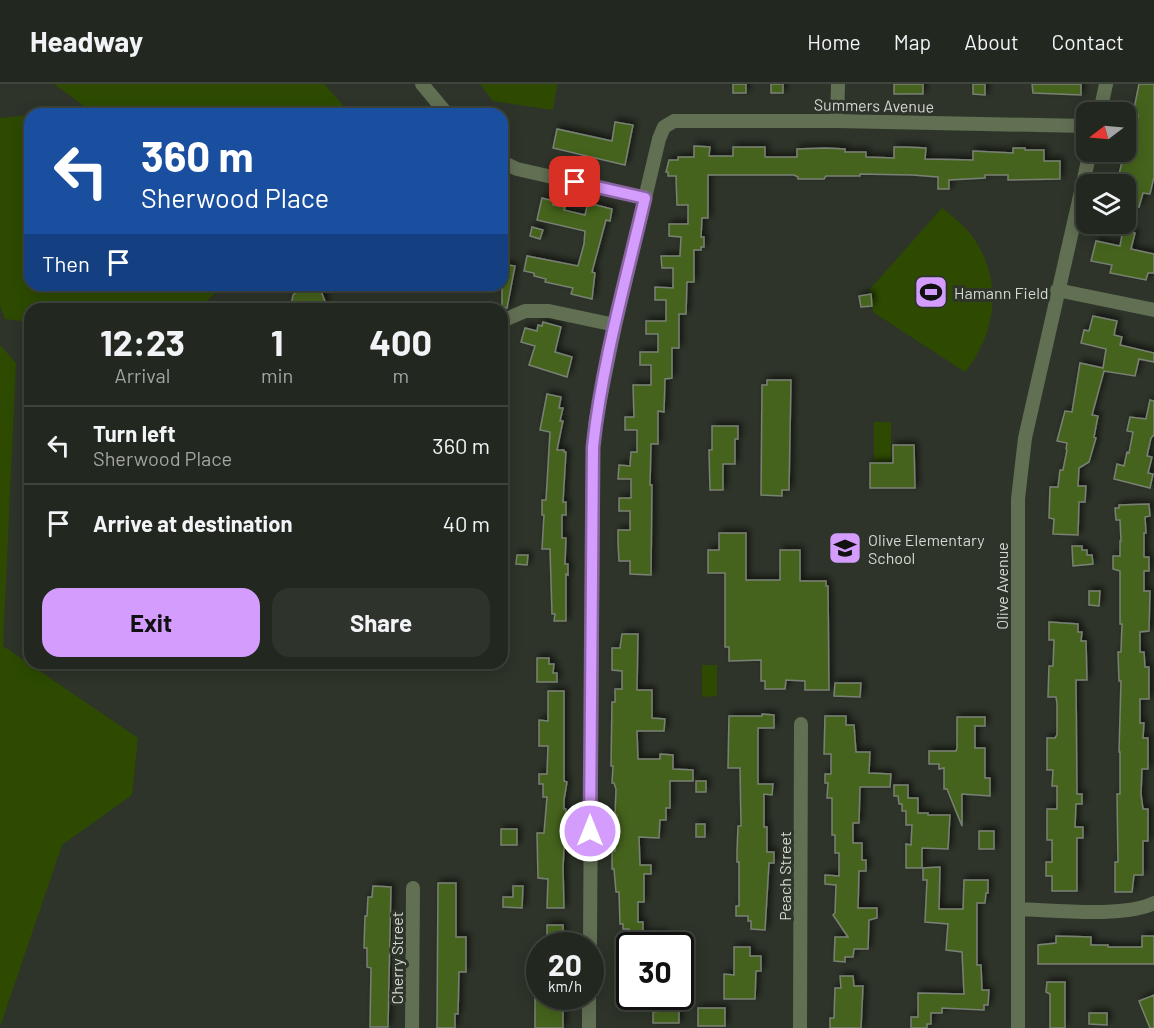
<!DOCTYPE html>
<style>
:root{--surface:#22271f;--page:#2e332c;--text:#f1f3f6;--muted:#a2a5a4;--line:#3f443d;--accent:#d49cfc}
body{margin:0;font-family:Barlow,sans-serif;background:var(--page);color:var(--text);height:100vh;display:flex;flex-direction:column;font-size:22px;white-space:nowrap}
*{box-sizing:border-box;margin:0}
p{font-size:20px;color:var(--muted)}
.icon{flex:none;width:33px;height:33px;fill:none;stroke:currentColor;stroke-width:2;stroke-linecap:round;stroke-linejoin:round}
.map{position:relative;flex:1;overflow:hidden}
.sheet{position:absolute;left:24px;top:219px;width:484px;height:366px;display:flex;flex-direction:column;background:var(--surface);border-radius:18px;box-shadow:0 3px 15px #0003,0 0 0 2px var(--line)}
.sheet>*{flex:none}
.guide{position:absolute;left:24px;top:24px;width:484px;height:183px;border-radius:18px;box-shadow:0 3px 15px #0003,0 0 0 2px var(--line);background:#1a4fa0;color:#fff;overflow:hidden}
.needle{width:39px;rotate:254deg}
.tools{position:absolute;left:1076px;top:18px;display:grid;gap:12px}
.tools a{display:grid;place-items:center;width:60px;height:60px;border-radius:12px;background:var(--surface);box-shadow:0 3px 15px #0003,0 0 0 2px var(--line);font-size:30px}
.speed{position:absolute;left:526px;top:848px;display:flex;gap:12px;font-size:30px;font-weight:700;text-align:center}
.speed>*{display:grid;place-content:center;width:78px;height:78px;border-radius:50%;background:var(--surface);box-shadow:0 3px 15px #0003,0 0 0 2px var(--line);line-height:1}
.speed small{font-size:15px;font-weight:400}
.speed .limit{border:3px solid #111;border-radius:9px;background:#fff;color:#111}
.pin{position:absolute;display:grid;place-items:center;width:51px;height:51px;color:#fff;margin:-26px;border-radius:12px;box-shadow:0 3px 9px #0006}
.me{position:absolute;width:66px;margin:-33px;rotate:0deg;stroke-linejoin:round;filter:drop-shadow(0 0 4px #0008)}
.turn{display:flex;align-items:center;gap:21px;height:126px;padding:0 18px;font-size:27px}
.turn .icon{width:78px;height:78px;stroke-width:2.5}
.turn b{display:block;font-size:42px;line-height:51px}
.then{display:flex;align-items:center;height:57px;padding:0 18px;background:#0003;gap:12px;font-size:22px}
.eta{display:flex;justify-content:space-evenly;align-items:center;height:102px;text-align:center}
.eta b{font-size:36px;font-weight:700;line-height:42px}
.button{display:flex;gap:12px;margin-top:auto;padding:12px 18px}
.button a{flex:1;height:69px;border-radius:18px;background:var(--accent);color:#111;font-size:24px;font-weight:700;line-height:69px;text-align:center}
.button a+a{background:var(--page);color:var(--text)}
ul{padding:0;list-style:none}
li{display:flex;align-items:center;gap:18px;height:78px;padding:0 18px;border-top:2px solid var(--line)}
li div{flex:1}
li b{display:block;font-size:22px}
li em{font-style:normal}
header{display:flex;align-items:center;gap:36px;box-sizing:border-box;height:84px;padding:0 30px;background:var(--surface);border-bottom:2px solid var(--line)}
header strong{font-size:28px}
nav{display:flex;gap:33px;margin-inline-start:auto;font-size:21px}
.map>svg:first-child{display:block}
</style>
<header>
<strong>Headway</strong>
<nav><a>Home</a><a>Map</a><a>About</a><a>Contact</a></nav>
</header>
<div class="map">
<svg width="1154" height="944" viewBox="0 0 1154 944">
<defs>
<filter id="shadow"><feDropShadow dx="3" dy="-3" stdDeviation="3" flood-color="#0009"/></filter>
</defs>
<rect width="100%" height="100%" fill="#2e3429"/>
<path fill="#2d4a00" d="M54 0H324L351 30H37L88 25Z
M480 0H556L557 2 553 26 493 17Z
M30 31V201H224L198 225H30V238L5 235 0 222V34Z
M942 124C956 135 969 145 978 161 1002 201 995 252 965 288L873 228 870 205Z
M0 261 16 279 3 562 138 654 132 711 62 761 0 943Z
M874 338H891V378H874Z
M702 581H717V612L702 613Z"/>
<path fill="#44631d" stroke="#798074" stroke-width="1.5" filter="url(#shadow)" d="M733 0H746V9H733Z
M771 0H783V9H771Z
M894 0H923V10H894Z
M973 0H985V11L973 10Z
M1032 0H1081V11L1033 9Z
M1139 0H1154V93L1150 110 1143 109 1139 123 1125 120V100H1117L1124 68 1125 66 1129 67 1138 31 1133 30Z
M615 38 633 41 625 81 553 64 557 45 612 57Z
M694 62 710 63 709 72H733V63H765V73H797V65L826 64 845 65V68H866V73L894 74V63H905L926 64 925 75 973 76V67L1013 69V64H1025V66H1044V77H1060V95L1008 96V91H985V94L949 96V105H938V93L912 91 860 90V92H826L824 95H798V93L794 91H708V134H702L701 153H704V163H701V166H694V198H687L686 230H679V264H672V294L665 295 664 328 658 327V360H651L650 401H652L651 491 630 490V477H619L618 459V446H630V427H619V414H631V395H618L619 381 630 382 631 368H637V346H625V333H634L633 301H651V281H640V268H658V250H646V237H666V216H655V203L673 204V184H662L661 172H680L681 153 669 152V140H688V121H677L676 92H668V88H666L669 76H678V73H694Z
M542 114 554 117 553 121 565 123 564 126 585 131 588 119 612 125 610 137 606 136 592 188 595 189 592 215 571 210 573 204 545 198 546 195 534 192V189L524 187 527 172 578 182 584 160 585 147 537 136Z
M532 143 543 146 540 155 530 152Z
M1123 146 1135 149 1131 165 1154 170V189H1148L1146 196 1110 189 1112 181 1091 177 1096 157 1120 162Z
M502 180 515 182 507 224 502 223Z
M306 202 316 203 321 207 325 217 324 225H293L292 216 293 211 301 203Z
M871 210 872 222 861 223 859 212Z
M1093 232 1117 237 1114 251 1122 253 1120 261 1154 269V278L1139 275 1135 292 1104 287 1092 331 1098 332 1094 353 1096 354 1089 378 1079 384 1078 402H1086L1085 418H1079L1078 451 1053 450 1054 435 1049 434 1050 403H1058L1060 386H1063L1067 366 1066 365 1067 359 1057 357 1065 327 1072 328 1080 279 1103 284 1106 265 1081 259 1084 246 1089 247Z
M543 238 561 243 555 268 572 273 567 293 529 281 535 262 521 258 525 244 537 247 538 241 542 242Z
M767 296H791L789 406H782V412L761 411 762 301H767Z
M547 310 561 313 559 324H563L560 337H563L557 366H564V368H566L563 418H566V431H562V454H566L565 480H568V491L566 490V537H554L555 530H552L550 465H542L544 431H542V416H546L550 348 540 346Z
M1150 316 1154 317V351L1151 354 1147 372 1152 373 1148 389 1153 390 1150 404 1114 395 1117 380 1124 382 1127 368 1129 369 1133 348 1127 347 1130 333 1146 335Z
M712 342H738V355H735V380H723V406H710L709 366H712Z
M893 361H914L915 404H870V379H893Z
M1149 420 1150 432 1145 433 1146 449H1144V473H1149V487H1144V507H1150L1149 547 1140 548V568H1144L1145 583H1149V615H1140V639H1144L1143 654H1148V685H1142L1141 710 1143 725H1148V757H1143V791H1134L1132 808H1115V778H1118L1117 710H1120V668H1119L1121 597H1119L1118 568H1121L1122 540H1120V487L1113 485V472H1120V457H1121L1120 436H1116L1115 424H1119V421Z
M719 449H746V496H780V466H800V497H826V502H828L829 606H805V597L786 596 785 605H765V597H761V576L729 577V563H725V489H708V466H719Z
M1072 462H1082V466H1087V471H1092L1093 480 1073 482Z
M517 471H528L527 481 516 480Z
M1089 507H1100L1099 522 1089 521Z
M1049 538 1078 540V548H1082L1081 557H1086L1087 596H1076L1077 710H1082V720H1076L1075 743H1083V754H1077V807H1052V792H1046V778H1052V756H1047V725H1057V702H1052L1053 686H1047V654H1055L1057 651V620L1056 613H1048L1049 582H1053L1054 556H1049Z
M622 550H638L637 606H652V634L665 635 664 647H637L638 675H660V670L673 671V685L693 686V697H670V724H666V736H660L659 754 639 753 640 781H651V790H644V818H638V838H643V849L665 850V861H629V845H623V840H620L619 808H616L614 785H612V767H615V750H618L617 731H615L616 705 614 699H612L613 682H611L612 618H615V605H622V587L612 586V564H620Z
M537 574H549V580H554L553 589H557V598H537Z
M835 599H861L860 613 834 612Z
M548 607H564V697L567 698 564 716V725H566L563 784 564 824H547L548 795 538 794 537 749H544L547 713H543V700H539V690H547L548 662H539V636L548 637Z
M762 630 774 631V644H758V700H773L772 711 764 710V743H767V768H774V779H769L765 846 751 845V837H748V832H736V822H739V778H737V768L738 742H741L740 684H728L729 632H762Z
M825 632H846V641H854L856 668H870L869 689 891 690 890 703H860L859 739H853V759H862V776H866V787H859L858 824H877V834L869 836 868 865H854L853 873H845V878L834 877 835 853H848L833 831 835 829 836 801 825 800V791L839 792V769H835V751H832V714H827L828 699H825V690H831V670H824Z
M957 633H985V642H975V664H985V694H990V712L962 710V742L947 705H944V684L939 685V680H929V667H956L957 664Z
M696 697H706V708H696Z
M894 701H908V714H918V729H928V731H950L948 765 922 764V784H906V760L911 761 912 741H906V727H902V720H899L898 712H894Z
M696 740H705V753H696Z
M501 745H517V761H501Z
M979 747H994V765H979Z
M940 783 939 825H963L964 796H988V809H986L985 819H977V881H981L982 906H989L988 921H984V926L942 924V929H931V940H927V944H911V933H918V909L964 910 962 868 946 866 948 840 925 838 927 796H923V784Z
M438 799H456V853H466V888H459L458 930H455V944H437Z
M373 802 391 803 388 943H370L371 884 367 883V864H364L365 832H367L368 813H372Z
M513 802H523L522 824 503 823V813H513Z
M547 841H563V861H547Z
M1056 852 1091 853V861H1108V863H1142V852H1154V880H1038V861L1056 859Z
M734 863H750V872H761V887H756L755 915H724V890L734 891Z
M840 892H853L854 902H863L861 944H830V934H834L835 904H841Z
M1047 898H1065V944H1050V910L1046 908Z
M1154 911V944H1150L1139 917Z
M535 912H563V944H535Z
M660 912H679V939H653V928L661 927Z
M698 924H725V942H698Z
M1089 929H1107V941L1089 940Z"/>
<g fill="none" stroke-linecap="round" stroke-linejoin="round">
<path stroke="#616f53" stroke-width="14" d="M422 0 447 30
M1100 28 1106 0
M837 37 838 0
M502 78 517 85 645 114
M1057 206 1154 226
M502 237 525 227H549L615 241
M1018 825C1054 826 1124 834 1154 819
M590 861 593 363 596 335 615 241 659 55 664 43 674 37H837L1086 42
M412 944 413 804
M589 944V912
M800 944 801 640
M1018 944V415L1025 354 1090 68"/>
</g>
<g fill="none" stroke-linecap="round" stroke-linejoin="round">
<g stroke="#8a65a4" stroke-width="15">
<path id="route" d="M575 98 645 114C626 196 602 279 593 363L590 747"/>
</g>
<use href="#route" stroke="#d49cfc" stroke-width="10"/>
</g>
<defs>
<g id="stadium-square" transform="scale(1.725)"><rect x="-9" y="-9" width="18" height="18" rx="4" fill="#d49cfc" stroke="#2e3429"/><path d="M0-5a6.5 5 0 1 0 0 10a6.5 5 0 1 0 0-10ZM-3.5-1.8h7v3.6h-7Z" fill="#111"/></g>
<g id="school-square" transform="scale(1.725)"><rect x="-9" y="-9" width="18" height="18" rx="4" fill="#d49cfc" stroke="#2e3429"/><path d="M0-5L7-2L0 1L-7-2ZM-4 1L0 2.5L4 1V4Q0 6-4 4Z" fill="#111"/></g>
</defs>
<g fill-rule="evenodd">
<use href="#stadium-square" x="931" y="208"/>
<use href="#school-square" x="845" y="464"/>
</g>
<g text-anchor="middle" dominant-baseline="central" stroke-width="6" stroke-linejoin="round" paint-order="stroke">
<g font-size="16" fill="#d4d8d1" stroke="#2e3429">
<text transform="translate(874 21) rotate(1)">Summers Avenue</text>
<text transform="translate(1001 502) rotate(-90)">Olive Avenue</text>
<text transform="translate(784 792) rotate(-90)">Peach Street</text>
<text transform="translate(396 874) rotate(-90)">Cherry Street</text>
</g>
<g font-size="16" fill="#d4d8d1" stroke="#2e3429" text-anchor="start">
<text x="954" y="208">Hamann Field</text>
<text x="868" y="455">Olive Elementary<tspan x="868" dy="18">School</tspan></text>
</g>
</g>
</svg>
<div class="tools">
<a><svg class="needle" viewBox="-14 -14 28 28"><path d="M0-13l5 13h-10z" fill="#e53935"/><path d="M0 13l5-13h-10z" fill="#a2a5a4"/></svg></a>
<a><svg class="icon" aria-label="layers" viewBox="0 0 24 24"><path d="M12 4l9 5-9 5-9-5zM3 14l9 5 9-5"/></svg></a>
</div>
<div class="speed"><div>20<small>km/h</small></div><div class="limit">30</div></div>
<div class="pin" style="left:575px;top:98px;background:#d93025"><svg class="icon" aria-label="arrive" viewBox="0 0 24 24"><path d="M6 21V4h12l-3 4 3 4H6"/></svg></div>
<svg class="me" style="left:590px;top:747px" viewBox="-20 -20 40 40"><circle r="17" fill="#d49cfc" stroke="#fff" stroke-width="3"/><path d="M0-11L8 9 0 5-8 9z" fill="#fff"/></svg>
<div class="guide">
<div class="turn"><svg class="icon" aria-label="left" viewBox="0 0 24 24"><path d="M17 20v-9H6M10 6l-5 5 5 5"/></svg><div><b>360 m</b>Sherwood Place</div></div>
<div class="then">Then<svg class="icon" aria-label="arrive" viewBox="0 0 24 24"><path d="M6 21V4h12l-3 4 3 4H6"/></svg></div>
</div>
<section class="sheet">
<div class="eta">
<div><b>12:23</b><p>Arrival</p></div>
<div><b>1</b><p>min</p></div>
<div><b>400</b><p>m</p></div>
</div>
<ul>
<li><svg class="icon" aria-label="left" viewBox="0 0 24 24"><path d="M17 20v-9H6M10 6l-5 5 5 5"/></svg><div><b>Turn left</b><p>Sherwood Place</p></div><em>360 m</em></li>
<li><svg class="icon" aria-label="arrive" viewBox="0 0 24 24"><path d="M6 21V4h12l-3 4 3 4H6"/></svg><div><b>Arrive at destination</b></div><em>40 m</em></li>
</ul>
<div class="button"><a>Exit</a><a>Share</a></div>
</section>
</div>
